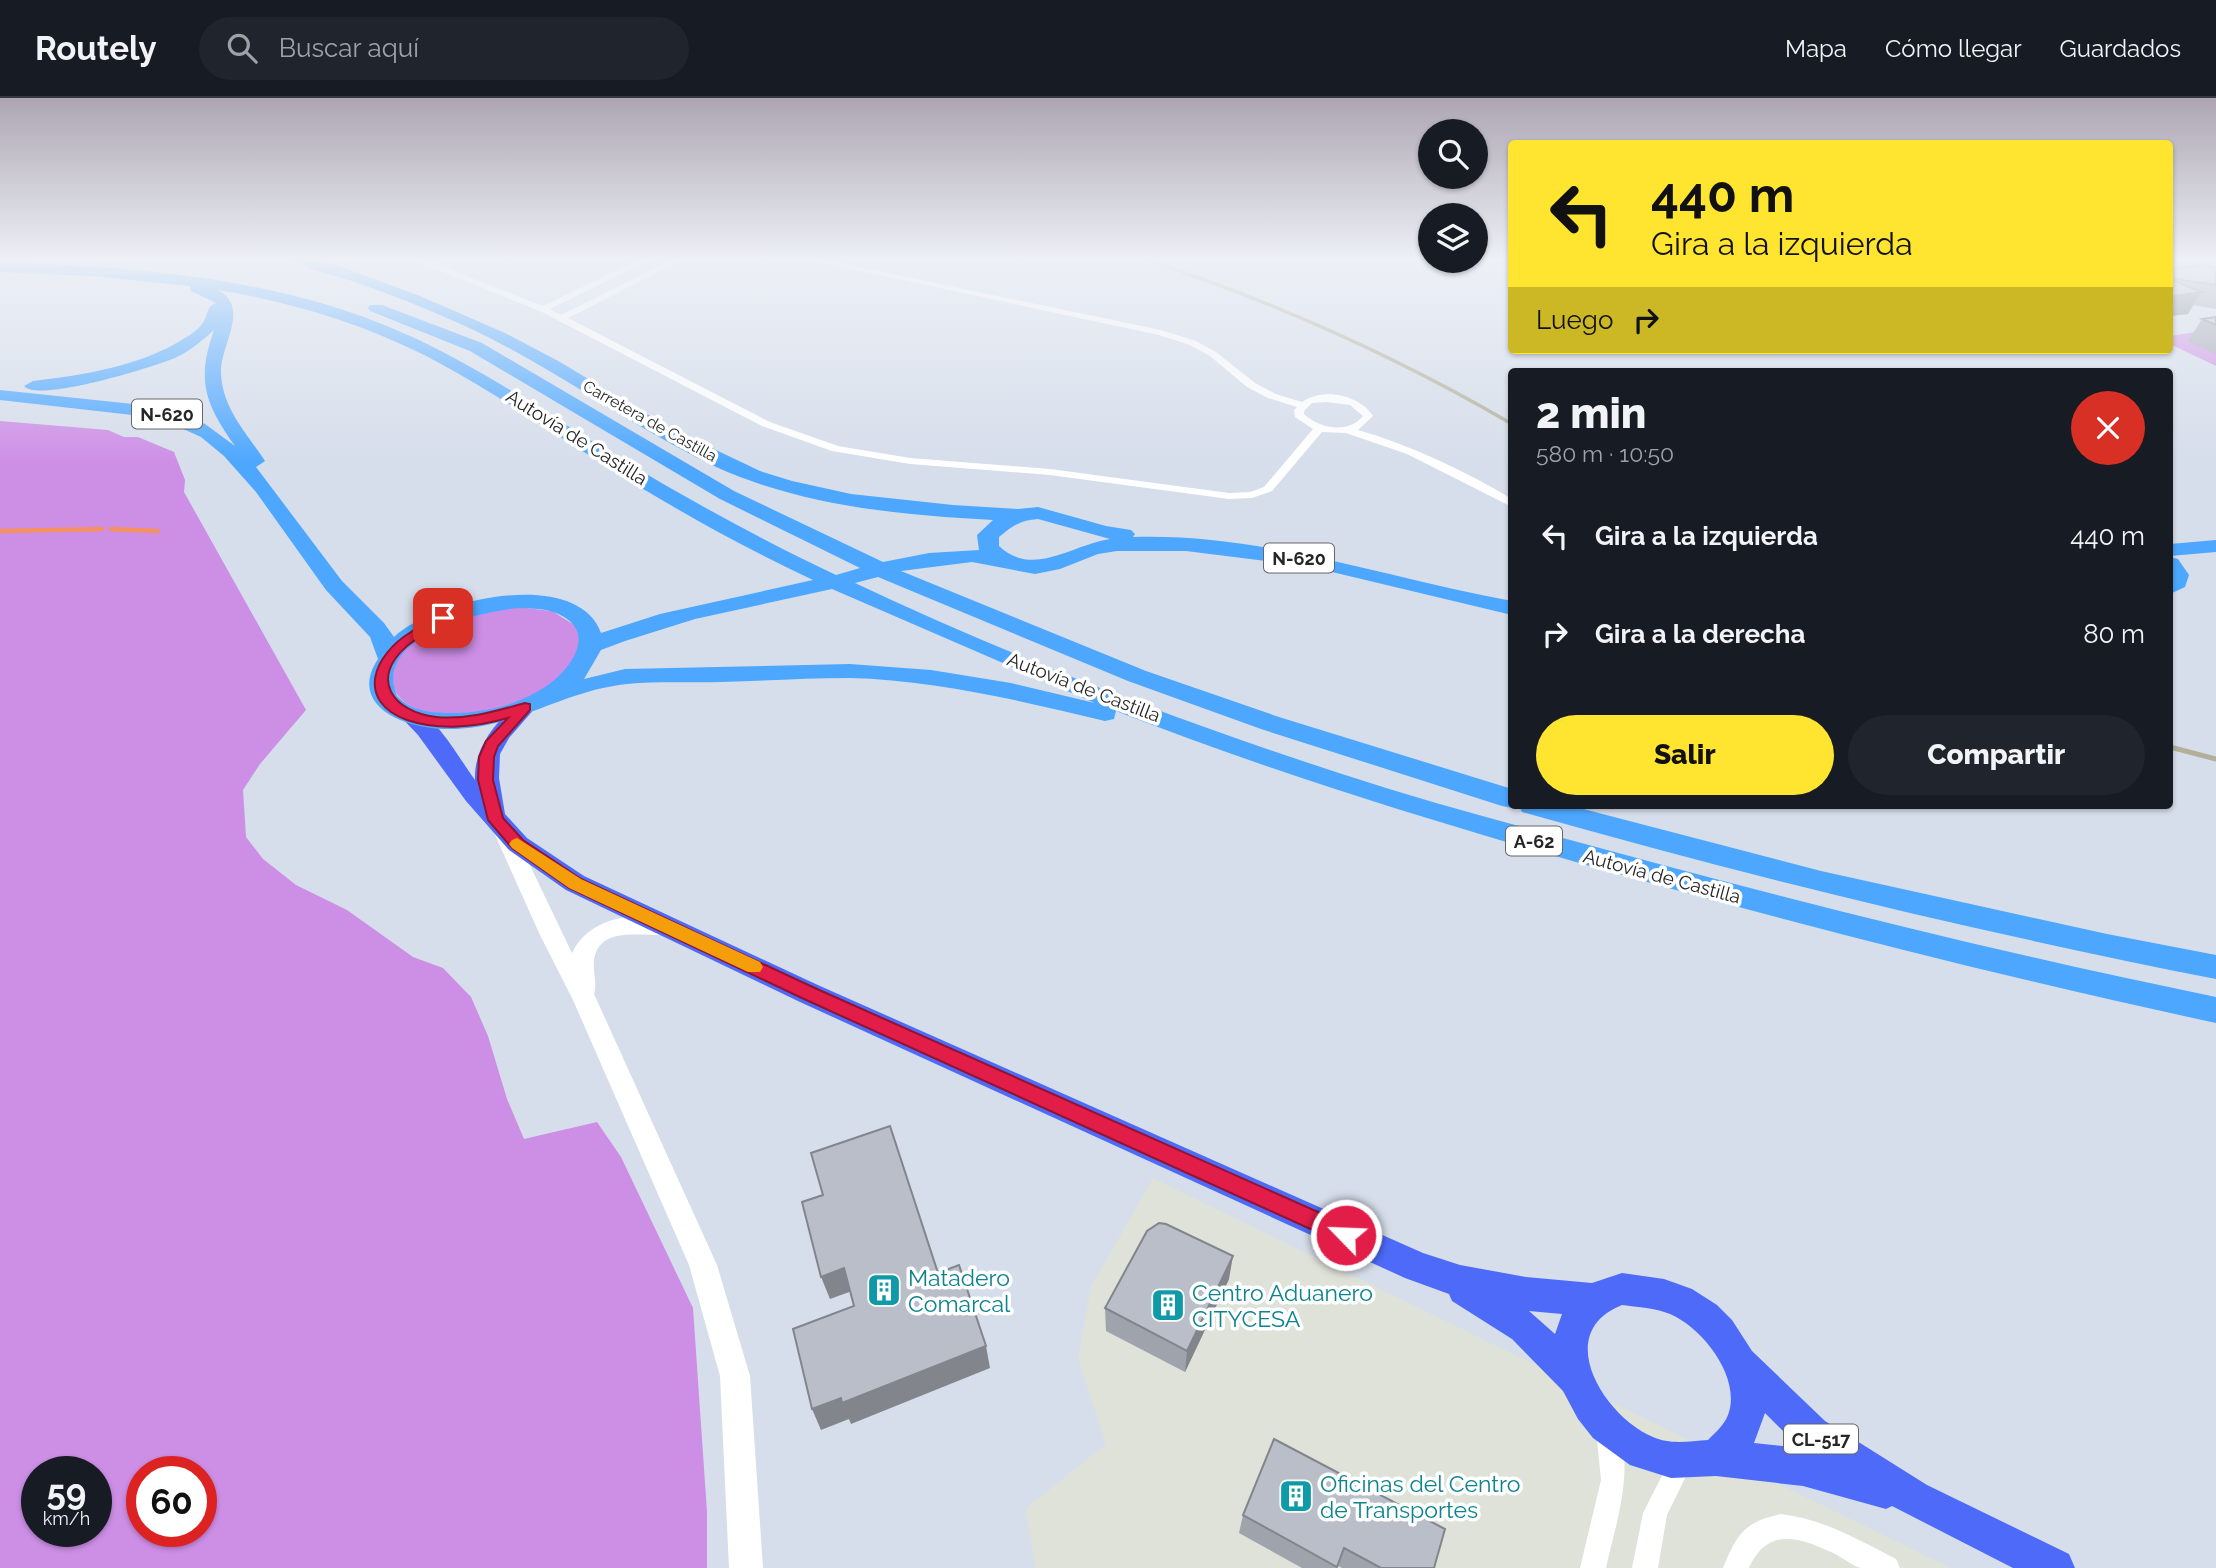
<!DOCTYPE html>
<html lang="es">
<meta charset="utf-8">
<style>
:root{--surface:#171b24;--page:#20242c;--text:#f1f3f6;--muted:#9ea1a6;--line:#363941;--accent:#ffe52f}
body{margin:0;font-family:Raleway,sans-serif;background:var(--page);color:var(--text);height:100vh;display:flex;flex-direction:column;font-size:26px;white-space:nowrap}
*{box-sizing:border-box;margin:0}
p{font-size:23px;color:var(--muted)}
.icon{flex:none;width:38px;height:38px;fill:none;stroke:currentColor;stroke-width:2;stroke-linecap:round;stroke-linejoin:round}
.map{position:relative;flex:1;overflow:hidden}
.details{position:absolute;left:1508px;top:270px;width:665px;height:441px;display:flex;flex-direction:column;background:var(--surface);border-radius:7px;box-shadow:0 2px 5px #0004}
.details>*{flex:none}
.hud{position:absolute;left:1508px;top:42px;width:665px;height:214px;border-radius:7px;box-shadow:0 2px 5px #0004;background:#ffe52f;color:#111;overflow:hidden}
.fabs{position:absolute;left:1418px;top:21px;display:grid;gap:14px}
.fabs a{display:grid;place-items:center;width:70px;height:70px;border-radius:50%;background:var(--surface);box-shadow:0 2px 5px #0004;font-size:35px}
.speed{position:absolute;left:21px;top:1358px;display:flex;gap:14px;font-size:35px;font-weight:700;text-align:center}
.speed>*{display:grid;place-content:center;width:91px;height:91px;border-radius:50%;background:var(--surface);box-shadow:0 2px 5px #0004;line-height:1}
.speed small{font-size:18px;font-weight:400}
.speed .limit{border:10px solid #d22;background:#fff;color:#111}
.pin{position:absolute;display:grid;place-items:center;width:60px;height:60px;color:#fff;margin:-30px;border-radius:14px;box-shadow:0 4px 10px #0006}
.me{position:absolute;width:77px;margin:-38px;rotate:294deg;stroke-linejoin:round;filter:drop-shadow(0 0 5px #0008)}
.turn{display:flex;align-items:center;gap:24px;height:147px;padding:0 28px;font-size:32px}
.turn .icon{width:91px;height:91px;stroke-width:2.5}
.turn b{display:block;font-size:49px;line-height:60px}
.then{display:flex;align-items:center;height:66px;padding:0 28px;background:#0003;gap:14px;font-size:26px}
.round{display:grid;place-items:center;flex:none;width:74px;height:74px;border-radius:37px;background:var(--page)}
.headline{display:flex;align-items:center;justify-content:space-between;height:119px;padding:0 28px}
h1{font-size:42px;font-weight:800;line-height:52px}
.action{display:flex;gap:14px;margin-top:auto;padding:14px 28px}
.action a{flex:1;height:80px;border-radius:42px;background:var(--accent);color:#111;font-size:28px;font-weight:800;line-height:80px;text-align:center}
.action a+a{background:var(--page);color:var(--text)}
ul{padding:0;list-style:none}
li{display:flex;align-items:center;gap:21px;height:98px;padding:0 28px}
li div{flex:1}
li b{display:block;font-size:26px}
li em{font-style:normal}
header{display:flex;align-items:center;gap:42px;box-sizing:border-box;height:98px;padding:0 35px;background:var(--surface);border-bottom:2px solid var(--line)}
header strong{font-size:33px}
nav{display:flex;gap:38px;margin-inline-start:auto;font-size:24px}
.search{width:490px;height:63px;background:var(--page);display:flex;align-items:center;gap:18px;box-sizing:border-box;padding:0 24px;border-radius:38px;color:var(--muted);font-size:26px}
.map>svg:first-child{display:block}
</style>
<header>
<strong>Routely</strong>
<div class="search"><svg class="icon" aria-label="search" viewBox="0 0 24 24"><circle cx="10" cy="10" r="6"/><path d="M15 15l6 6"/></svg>Buscar aquí</div>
<nav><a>Mapa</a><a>Cómo llegar</a><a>Guardados</a></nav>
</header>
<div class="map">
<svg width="2216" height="1470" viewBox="0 0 2216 1470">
<rect width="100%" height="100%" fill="#d6deeb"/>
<path fill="#dee2d8" d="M1153 1080 1951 1470H1036L1025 1411 1106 1346 1078 1261 1091 1189Z"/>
<path fill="#cd8ee6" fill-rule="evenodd" d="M2216 231V268L2170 246V238Z
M0 323 108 332 124 339H138L174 354 185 382 184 394 306 612 260 666 243 692 246 739 263 761 296 787 347 812 413 859 443 870 471 899 488 938 507 1001 524 1041 597 1024 621 1059 693 1210 707 1414V1470H0ZM37 1374H96V1433H37ZM142 1374H201V1433H142Z
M516 509 552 513 576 528 582 550C575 560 568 577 557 584 523 608 437 635 402 602 394 595 393 588 393 578 395 530 480 516 516 509Z"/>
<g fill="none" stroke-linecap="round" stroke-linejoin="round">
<path stroke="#f59161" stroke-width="4.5" d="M111 431 158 433
M0 433 102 431"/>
<path fill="#fff" fill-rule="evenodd" d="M408 160H420L543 208 642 160H653L550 211 561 217 675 160H686L568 220 770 324 838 348 910 360 1050 371 1229 395 1250 394 1264 389 1313 331 1295 319 1294 312 1297 309 1268 300 1247 289 1210 258 1190 247 1159 237 799 160H816L1161 232 1196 243 1216 254 1255 285 1276 296 1302 304C1323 289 1360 297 1373 318L1358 332C1413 348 1463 372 1512 401V409L1407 356 1346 335 1322 334 1272 393 1252 400 1229 401 1050 377 910 366 832 353 762 328 540 213ZM1326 304 1350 307 1363 318C1348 336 1320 331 1304 316V313L1312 305Z
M1608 1320 1616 1324C1636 1370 1616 1424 1606 1470H1580L1601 1382 1596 1332 1600 1324Z
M1681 1352 1689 1356 1693 1364 1667 1417 1658 1470H1632L1643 1415 1673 1356Z
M1781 1416C1823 1421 1859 1442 1896 1461L1900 1470C1888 1470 1872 1470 1861 1470 1853 1468 1844 1461 1837 1457 1802 1440 1768 1427 1749 1470H1723C1737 1436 1744 1424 1781 1416Z"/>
<path fill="#fff" fill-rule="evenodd" d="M502 723 509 725 512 730 572 855C589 819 636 812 672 823L675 829 672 835C650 842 605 825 595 857 591 870 598 884 594 896L717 1167 750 1278 763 1470H729L720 1278 689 1167 573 902 540 837 492 730 495 725Z"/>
<path fill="#4d6bf8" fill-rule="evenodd" d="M525 602 533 604 536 609 509 640 500 656 499 680 505 716 527 740 584 778 820 888 1423 1155 1460 1167 1526 1179 1592 1185 1622 1175 1664 1181 1692 1191 1717 1207 1732 1222 1752 1253 1825 1323 1927 1387 2069 1456 2075 1470H2013L1892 1408 1886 1411 1803 1388 1716 1378 1671 1380 1630 1367 1593 1340 1578 1321 1563 1293 1512 1241 1452 1203 1449 1196 1405 1180 800 904 566 792 509 752 466 703 418 637 400 618 403 613C409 612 414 610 419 613 440 625 461 663 475 682 474 648 495 627 517 604ZM1622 1207C1638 1209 1655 1210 1670 1216 1703 1230 1742 1280 1728 1317 1724 1327 1715 1335 1708 1342 1690 1343 1670 1347 1653 1339 1605 1319 1551 1235 1622 1207ZM1529 1213 1562 1216 1555 1236ZM1765 1315 1799 1349 1801 1350 1754 1345Z"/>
<path fill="#4da7ff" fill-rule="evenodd" d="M293 160H315L334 166 420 198 505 235 560 264 672 331 760 373 792 383 851 396 953 407 1018 411 1038 409 1106 428 1131 432 1135 436 1133 439C1263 435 1385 480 1512 503V517L1307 468 1186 453H1117L1098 456 1060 471 1035 476 972 464 901 473 1146 573 1279 619 1512 691V707H1568L1821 773 2107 836 2216 857V881C1982 835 1751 779 1522 714L1519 708 1512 710 1502 708 1261 631 1128 583 878 479 855 485C1012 559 1176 622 1342 676 1446 710 1553 737 1659 766 1843 815 2029 861 2216 899V925C2025 884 1835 836 1647 784 1467 734 1290 681 1116 613L1114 621 1105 623C1021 603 936 582 849 580 807 580 764 583 722 584 690 585 658 583 627 586 560 593 514 633 443 631 405 630 347 608 378 561L370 539 326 492 256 394 224 358 201 339 159 320 0 302V292L162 309 205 326 235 348C205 305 196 283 214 232 202 243 190 253 175 260 153 269 38 305 24 288L33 283C84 277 141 268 185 240 191 237 198 231 202 226 208 219 206 208 216 205L191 193 190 188 91 178 0 174V164C135 169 276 179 401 234 479 268 548 317 621 361 691 403 762 442 836 477L860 470 720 401 470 253 370 213 368 210 370 207H382L482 245 734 393 883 464 929 455 979 452 977 437 993 422C899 417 801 408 714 368 628 327 552 268 465 228 428 211 390 196 352 183 335 177 305 172 293 160ZM218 192C286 203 354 223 416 253 483 286 544 330 608 369 674 411 743 449 813 482L660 516 601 535C577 468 433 502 394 539L384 525 342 483 256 369 265 363C246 334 220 308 221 271 222 245 250 209 218 192ZM1038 421 1110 441C1071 447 1033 480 999 448V439C1012 428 1021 422 1038 421ZM832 491 1095 605 1011 585 931 572 850 566 625 571 584 581 601 552 625 543 695 521ZM518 510C528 511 540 510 550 513 600 528 575 569 545 589 518 607 485 615 452 615 432 615 412 614 397 598 372 538 480 514 518 510Z
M2216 442V454L2170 458V446Z
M2170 459 2178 461 2189 477 2185 489 2170 496Z"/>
<path stroke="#b2b099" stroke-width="3.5" d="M1142 160C1272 203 1394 257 1512 326"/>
<path stroke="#b2b099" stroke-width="5" d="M2170 649 2216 661"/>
</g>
<path fill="#9fa3ac" d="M2216 169V211L2193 207 2188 216 2170 218V171Z
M2216 219V256L2188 243 2202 221Z
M1229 1181 1185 1274 1106 1233 1105 1210Z
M1243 1417 1434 1470H1342L1338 1468 1337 1470H1302L1239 1435Z"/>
<path fill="#82858c" d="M2201 194 2188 216 2170 218V205L2174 198Z
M1233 1158 1229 1181 1185 1274 1187 1253Z
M844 1170 852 1193 830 1201 821 1179Z
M986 1248 990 1270 851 1326 849 1321 821 1332 812 1311 841 1300Z"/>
<path fill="#b9bec8" stroke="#82858c" stroke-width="2" d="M2202 167 2216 169V187L2175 181V183L2201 194 2174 198 2170 196V171Z
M2216 219V227L2202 221Z
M890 1028 938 1175 959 1167 986 1248 842 1305 841 1300 812 1311 793 1231 854 1208 844 1170 821 1179 802 1104 823 1097 811 1055Z
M1159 1125 1166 1126 1233 1158 1187 1253 1105 1210 1147 1133Z
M1274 1341 1445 1431 1434 1470H1381L1344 1450 1337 1469 1243 1417Z"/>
<linearGradient id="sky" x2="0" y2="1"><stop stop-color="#ada6b2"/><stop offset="0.44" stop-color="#edf0f6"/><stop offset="1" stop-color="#edf0f6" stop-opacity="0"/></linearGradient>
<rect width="2216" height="366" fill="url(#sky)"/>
<path fill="#e11d48" stroke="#92132f" stroke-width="2" d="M443 516 448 517V523C435 531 419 538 407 548 369 581 393 614 436 619 467 622 496 613 525 605L530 606V612L498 648 494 659 493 682 503 720 523 742 581 781 817 891 1354 1130 1357 1137 1354 1144 1346 1147 1339 1144 804 901 569 790 512 750 488 722 478 682 479 659 486 643 508 620C477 629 439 633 407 622 355 603 373 557 411 534 421 528 432 519 443 516Z"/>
<path fill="#f59e0b" d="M517 740 581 781 760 864 763 869 760 874H748L569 790 512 750 509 746 512 742Z"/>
<defs>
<g id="building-square" transform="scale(1.75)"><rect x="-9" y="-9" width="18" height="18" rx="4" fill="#0f9aa8" stroke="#fff"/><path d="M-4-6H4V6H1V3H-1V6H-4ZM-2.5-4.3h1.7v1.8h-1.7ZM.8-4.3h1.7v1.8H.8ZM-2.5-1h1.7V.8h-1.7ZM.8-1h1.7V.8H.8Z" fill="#fff"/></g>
</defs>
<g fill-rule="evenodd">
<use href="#building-square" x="884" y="1192"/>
<use href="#building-square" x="1168" y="1207"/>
<use href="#building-square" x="1296" y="1398"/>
</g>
<g text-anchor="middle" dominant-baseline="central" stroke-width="7" stroke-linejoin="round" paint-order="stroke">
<g font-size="16" fill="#262626" stroke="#fff">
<text transform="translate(650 323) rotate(29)">Carretera de Castilla</text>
</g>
<g fill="#fff" stroke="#676767" stroke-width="2">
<rect x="132" y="301.5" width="70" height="29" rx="5"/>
<rect x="1264" y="445.5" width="70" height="29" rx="5"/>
<rect x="1506" y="728.5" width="56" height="29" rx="5"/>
<rect x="1784" y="1326.5" width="74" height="29" rx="5"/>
</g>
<g font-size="18" font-weight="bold" fill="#262626">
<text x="167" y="316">N-620</text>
<text x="1299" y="460">N-620</text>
<text x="1534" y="743">A-62</text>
<text x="1821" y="1341">CL-517</text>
</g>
<g font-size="19" fill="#262626" stroke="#fff">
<text transform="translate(577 339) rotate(32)">Autovía de Castilla</text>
<text transform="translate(1084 589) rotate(21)">Autovía de Castilla</text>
<text transform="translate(1662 778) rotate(15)">Autovía de Castilla</text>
</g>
<g font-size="23" fill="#0d838f" stroke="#fff" text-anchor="start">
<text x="908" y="1179">Matadero<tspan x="908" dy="26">Comarcal</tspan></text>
<text x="1192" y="1194">Centro Aduanero<tspan x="1192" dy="26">CITYCESA</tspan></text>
<text x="1320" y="1385">Oficinas del Centro<tspan x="1320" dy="26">de Transportes</tspan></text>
</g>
</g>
</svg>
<div class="fabs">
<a><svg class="icon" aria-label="search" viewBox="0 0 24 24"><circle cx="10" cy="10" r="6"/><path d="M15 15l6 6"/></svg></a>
<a><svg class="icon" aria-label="layers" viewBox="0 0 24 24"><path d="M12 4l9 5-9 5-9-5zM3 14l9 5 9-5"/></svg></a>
</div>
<div class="speed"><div>59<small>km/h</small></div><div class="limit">60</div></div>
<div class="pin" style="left:443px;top:520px;background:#d93025"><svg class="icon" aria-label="arrive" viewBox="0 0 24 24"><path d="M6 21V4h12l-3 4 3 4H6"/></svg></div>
<svg class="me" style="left:1346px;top:1137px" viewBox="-20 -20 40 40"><circle r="17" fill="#e11d48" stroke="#fff" stroke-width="3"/><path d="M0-11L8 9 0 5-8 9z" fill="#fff"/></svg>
<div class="hud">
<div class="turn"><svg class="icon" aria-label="left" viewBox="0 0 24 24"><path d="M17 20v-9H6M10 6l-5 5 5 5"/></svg><div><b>440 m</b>Gira a la izquierda</div></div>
<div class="then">Luego<svg class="icon" aria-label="right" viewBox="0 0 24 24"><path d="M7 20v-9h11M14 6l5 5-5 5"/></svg></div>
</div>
<section class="details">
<div class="headline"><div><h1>2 min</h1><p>580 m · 10:50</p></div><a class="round" style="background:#d93025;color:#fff"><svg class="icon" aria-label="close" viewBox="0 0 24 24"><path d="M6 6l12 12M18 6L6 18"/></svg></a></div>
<ul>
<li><svg class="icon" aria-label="left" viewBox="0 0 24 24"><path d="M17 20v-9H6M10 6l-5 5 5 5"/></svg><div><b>Gira a la izquierda</b></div><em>440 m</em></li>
<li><svg class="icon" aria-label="right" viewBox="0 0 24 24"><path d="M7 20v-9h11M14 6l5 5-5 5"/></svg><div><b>Gira a la derecha</b></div><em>80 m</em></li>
</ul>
<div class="action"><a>Salir</a><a>Compartir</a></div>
</section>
</div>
